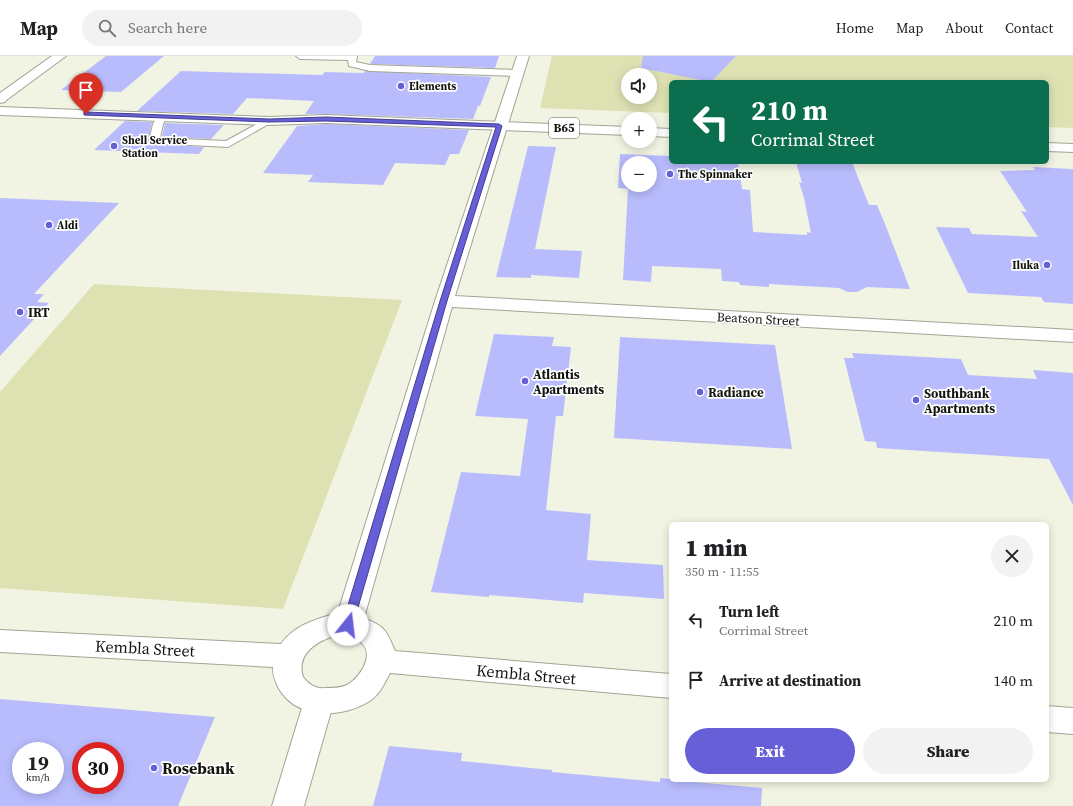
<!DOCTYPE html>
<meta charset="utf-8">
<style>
:root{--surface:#fff;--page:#f2f2f2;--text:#202124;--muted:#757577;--line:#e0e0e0;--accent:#665fd8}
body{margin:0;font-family:"Source Serif 4",serif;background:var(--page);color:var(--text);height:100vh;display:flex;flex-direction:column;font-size:15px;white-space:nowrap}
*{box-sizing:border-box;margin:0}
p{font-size:13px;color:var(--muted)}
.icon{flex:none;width:22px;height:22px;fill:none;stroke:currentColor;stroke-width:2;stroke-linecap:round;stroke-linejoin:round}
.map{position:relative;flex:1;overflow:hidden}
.side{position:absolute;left:669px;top:466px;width:380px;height:260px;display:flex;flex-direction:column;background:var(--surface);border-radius:6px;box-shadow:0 2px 10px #0003}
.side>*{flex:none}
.banner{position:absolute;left:669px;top:24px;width:380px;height:84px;border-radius:6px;box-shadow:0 2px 10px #0003;background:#0b6e4f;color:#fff;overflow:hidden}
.tools{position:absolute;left:621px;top:12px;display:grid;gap:8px}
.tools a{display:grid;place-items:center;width:36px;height:36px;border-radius:50%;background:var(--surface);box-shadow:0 2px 10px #0003;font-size:20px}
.speed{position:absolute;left:12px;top:686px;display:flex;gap:8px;font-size:20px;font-weight:700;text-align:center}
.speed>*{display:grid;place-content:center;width:52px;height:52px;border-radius:50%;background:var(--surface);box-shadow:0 2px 10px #0003;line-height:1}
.speed small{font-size:10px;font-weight:400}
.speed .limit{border:6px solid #d22;background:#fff;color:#111}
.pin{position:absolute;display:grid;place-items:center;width:34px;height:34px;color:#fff;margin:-41px -17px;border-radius:50% 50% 50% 0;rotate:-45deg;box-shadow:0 0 4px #0007}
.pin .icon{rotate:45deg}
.me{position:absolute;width:44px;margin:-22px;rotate:16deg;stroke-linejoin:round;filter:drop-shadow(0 0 3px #0008)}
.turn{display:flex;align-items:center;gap:14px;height:84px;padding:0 16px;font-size:18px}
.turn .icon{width:52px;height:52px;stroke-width:2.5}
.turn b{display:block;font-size:28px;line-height:34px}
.round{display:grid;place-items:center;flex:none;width:42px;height:42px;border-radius:21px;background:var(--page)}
.overview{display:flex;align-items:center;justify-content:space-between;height:68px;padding:0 16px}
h1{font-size:24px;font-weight:800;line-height:30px}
.button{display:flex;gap:8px;margin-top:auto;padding:8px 16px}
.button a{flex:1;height:46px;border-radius:24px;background:var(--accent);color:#fff;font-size:16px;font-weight:800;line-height:46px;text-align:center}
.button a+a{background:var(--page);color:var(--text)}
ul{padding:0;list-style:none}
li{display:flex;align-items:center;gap:12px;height:60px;padding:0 16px}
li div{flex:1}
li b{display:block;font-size:15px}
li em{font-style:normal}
header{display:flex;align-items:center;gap:24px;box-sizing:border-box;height:56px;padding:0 20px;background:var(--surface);border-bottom:1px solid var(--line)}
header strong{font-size:19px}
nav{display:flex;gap:22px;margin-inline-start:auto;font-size:14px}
.search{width:280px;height:36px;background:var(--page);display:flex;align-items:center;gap:10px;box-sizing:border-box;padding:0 14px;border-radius:22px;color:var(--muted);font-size:15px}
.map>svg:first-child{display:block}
</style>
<header>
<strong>Map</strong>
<div class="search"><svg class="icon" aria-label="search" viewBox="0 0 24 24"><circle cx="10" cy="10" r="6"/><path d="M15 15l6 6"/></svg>Search here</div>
<nav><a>Home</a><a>Map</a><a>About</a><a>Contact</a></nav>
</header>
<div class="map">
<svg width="1073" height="750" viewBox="0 0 1073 750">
<rect width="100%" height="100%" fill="#f2f4e3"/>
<path fill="#dee1b2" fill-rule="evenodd" d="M552 0H1073V72L1047 71V26H671V57L540 52ZM628 19H650V41H628Z
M94 228 402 244 283 553 0 532V336Z"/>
<path fill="#b8bcfd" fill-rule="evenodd" d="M106 0H164L121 36 61 34Z
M375 0H499L495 12 370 8Z
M643 0H736L711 26 641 12Z
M181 15 322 19 325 16 364 17 365 15 491 21 480 50H478L473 63 326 58H305L314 45 247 42 233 58 137 55Z
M125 65 152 66 148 85 150 88 204 91 199 98 94 94Z
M165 67 224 69 211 83 162 81Z
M326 68 469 74 459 98H450L445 109 395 107 383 129 308 126 313 119 263 117 297 70Z
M528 90 556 91 535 193 582 195 579 222 531 219V222L496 221Z
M620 98 671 100V106H738L742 133 750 134 753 176 807 179V176L811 177 804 142 799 126 802 127 796 106H852L869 149H877L885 168 910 233 867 231 857 236H848L839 232 769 228V231L740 229 739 226 722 225 721 213 652 210 651 226 623 224 628 133 618 132ZM628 107H650V129H628Z
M1033 111 1073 113V248L1044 246 1041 241 968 237 936 171 969 172 972 178 1038 181 1021 155 1027 156 1000 115 1035 114Z
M0 142 119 147 34 238H44L37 246 49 247 0 300Z
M494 278 554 281 552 290 571 291 563 360H556L546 454 591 458 587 504 663 509 664 543 584 537 583 547 489 539V541L431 536 461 416 520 420 528 363 475 360Z
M620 281 775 289 792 393 614 382Z
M852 297 961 303 968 319 1037 323 1033 314 1073 317V449L1049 403 877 392 876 386 865 385 844 302H854Z
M0 643 215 661 178 750H0ZM21 695H55V729H21ZM81 695H115V729H81Z
M389 690 462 697 461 705 552 714V716L660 726V722L671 723V724L762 732 761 750H373Z"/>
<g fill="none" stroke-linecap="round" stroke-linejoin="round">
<g stroke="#a2a494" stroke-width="2">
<path id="lane" d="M296 0H357L356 6 370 9 518 14 522 17 518 20 370 15 349 10 348 4 300 3Z
M162 57 167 60 163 68 160 82 226 85 266 63 269 62 274 65 228 91 150 87 149 85 153 68 159 58Z"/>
</g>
<g stroke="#a2a494" stroke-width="2">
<path id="street" d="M52 0H66L5 45 0 46V37Z
M517 0H529L455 240 1073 274V286L452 251 362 569 358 577 348 580 338 577 334 569 435 245Z
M319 633 329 636 334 645 304 750H272L304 645 309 636Z"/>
</g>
<g stroke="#a2a494" stroke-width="2">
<path id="secondary" d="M0 38 5 39 7 42 5 46 0 47Z
M334 558C349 560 374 561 385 575 389 580 392 588 395 595L671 618V642L390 617C384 628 379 640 368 646 340 663 295 663 278 631 275 624 272 618 273 611L0 596V574L281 588C294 570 313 564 334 558ZM334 580C340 580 347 580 352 582 379 590 364 619 347 629 340 632 334 632 326 632 316 633 309 629 303 621 296 599 315 586 334 580Z
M1047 650 1073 652V678L1047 676Z"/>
</g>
<g stroke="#a2a494" stroke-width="2">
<path id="primary" d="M0 51 269 61 326 59 628 71V79L326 67 269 69 0 59Z
M650 72 671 73V81L650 80Z
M1047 87 1073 88V96L1047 95Z"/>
</g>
<use href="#lane" fill="#fff" fill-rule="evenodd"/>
<use href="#street" fill="#fff" fill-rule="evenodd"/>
<use href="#secondary" fill="#fff" fill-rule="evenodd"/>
<use href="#primary" fill="#fff" fill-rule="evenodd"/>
</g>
<path fill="#665fd8" stroke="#423e8c" d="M86 56 269 63 326 61 499 68 502 70 447 245 352 572 348 573 344 572 342 569 440 245 496 71 326 65 269 66 84 59V56Z"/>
<g fill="#665fd8" stroke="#fff" stroke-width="1.5">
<circle cx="401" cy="30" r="4"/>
<circle cx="114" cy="90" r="4"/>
<circle cx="670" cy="118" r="4"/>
<circle cx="49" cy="169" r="4"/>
<circle cx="1047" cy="209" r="4"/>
<circle cx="20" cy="256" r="4"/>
<circle cx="525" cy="325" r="4"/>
<circle cx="700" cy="336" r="4"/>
<circle cx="916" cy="344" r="4"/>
<circle cx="154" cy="712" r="4"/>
</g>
<g text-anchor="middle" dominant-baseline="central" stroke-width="3.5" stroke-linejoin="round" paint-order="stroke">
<g font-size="11" font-weight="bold" fill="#14140f" stroke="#fff" text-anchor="start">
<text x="409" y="30">Elements</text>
<text x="122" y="84">Shell Service<tspan x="122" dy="13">Station</tspan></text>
<text x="678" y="118">The Spinnaker</text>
<text x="57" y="169">Aldi</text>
<text x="1039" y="209" text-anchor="end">Iluka</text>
</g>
<rect fill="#fff" stroke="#5a5a57" stroke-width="1" x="549" y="62" width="30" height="20" rx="3"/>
<g font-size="12" font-weight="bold" fill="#14140f">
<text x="564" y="72">B65</text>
</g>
<g font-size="13" font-weight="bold" fill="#14140f" stroke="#fff" text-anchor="start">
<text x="28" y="256">IRT</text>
<text x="533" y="318">Atlantis<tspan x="533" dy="15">Apartments</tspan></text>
<text x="708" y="336">Radiance</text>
<text x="924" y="337">Southbank<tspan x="924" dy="15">Apartments</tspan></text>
</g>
<g font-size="13" fill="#14140f" stroke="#fff">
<text transform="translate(758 263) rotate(3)">Beatson Street</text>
</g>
<g font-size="16" fill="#14140f" stroke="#fff">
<text transform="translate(145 592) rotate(3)">Kembla Street</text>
<text transform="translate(526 618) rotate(5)">Kembla Street</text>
</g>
<g font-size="16" font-weight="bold" fill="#14140f" stroke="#fff" text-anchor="start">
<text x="162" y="712">Rosebank</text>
</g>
</g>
</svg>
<div class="tools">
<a><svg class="icon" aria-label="sound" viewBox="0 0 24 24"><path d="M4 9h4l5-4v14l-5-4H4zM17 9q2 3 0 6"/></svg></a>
<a>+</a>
<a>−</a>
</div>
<div class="speed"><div>19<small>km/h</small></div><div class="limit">30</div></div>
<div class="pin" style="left:86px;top:58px;background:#d93025"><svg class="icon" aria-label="arrive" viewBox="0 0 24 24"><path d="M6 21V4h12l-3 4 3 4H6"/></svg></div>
<svg class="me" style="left:348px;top:569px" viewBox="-20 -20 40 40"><circle r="19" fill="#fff"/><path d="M0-13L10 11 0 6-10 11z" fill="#665fd8"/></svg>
<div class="banner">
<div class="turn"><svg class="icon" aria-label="left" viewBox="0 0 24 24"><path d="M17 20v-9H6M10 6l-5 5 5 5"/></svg><div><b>210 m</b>Corrimal Street</div></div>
</div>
<section class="side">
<div class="overview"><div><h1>1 min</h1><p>350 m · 11:55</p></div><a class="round"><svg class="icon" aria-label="close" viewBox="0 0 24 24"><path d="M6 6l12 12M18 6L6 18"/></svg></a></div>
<ul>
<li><svg class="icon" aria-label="left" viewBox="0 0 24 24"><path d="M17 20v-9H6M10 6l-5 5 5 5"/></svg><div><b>Turn left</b><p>Corrimal Street</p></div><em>210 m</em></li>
<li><svg class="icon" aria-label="arrive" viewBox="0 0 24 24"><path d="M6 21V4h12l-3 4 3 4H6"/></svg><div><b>Arrive at destination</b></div><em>140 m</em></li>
</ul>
<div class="button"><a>Exit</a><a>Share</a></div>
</section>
</div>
